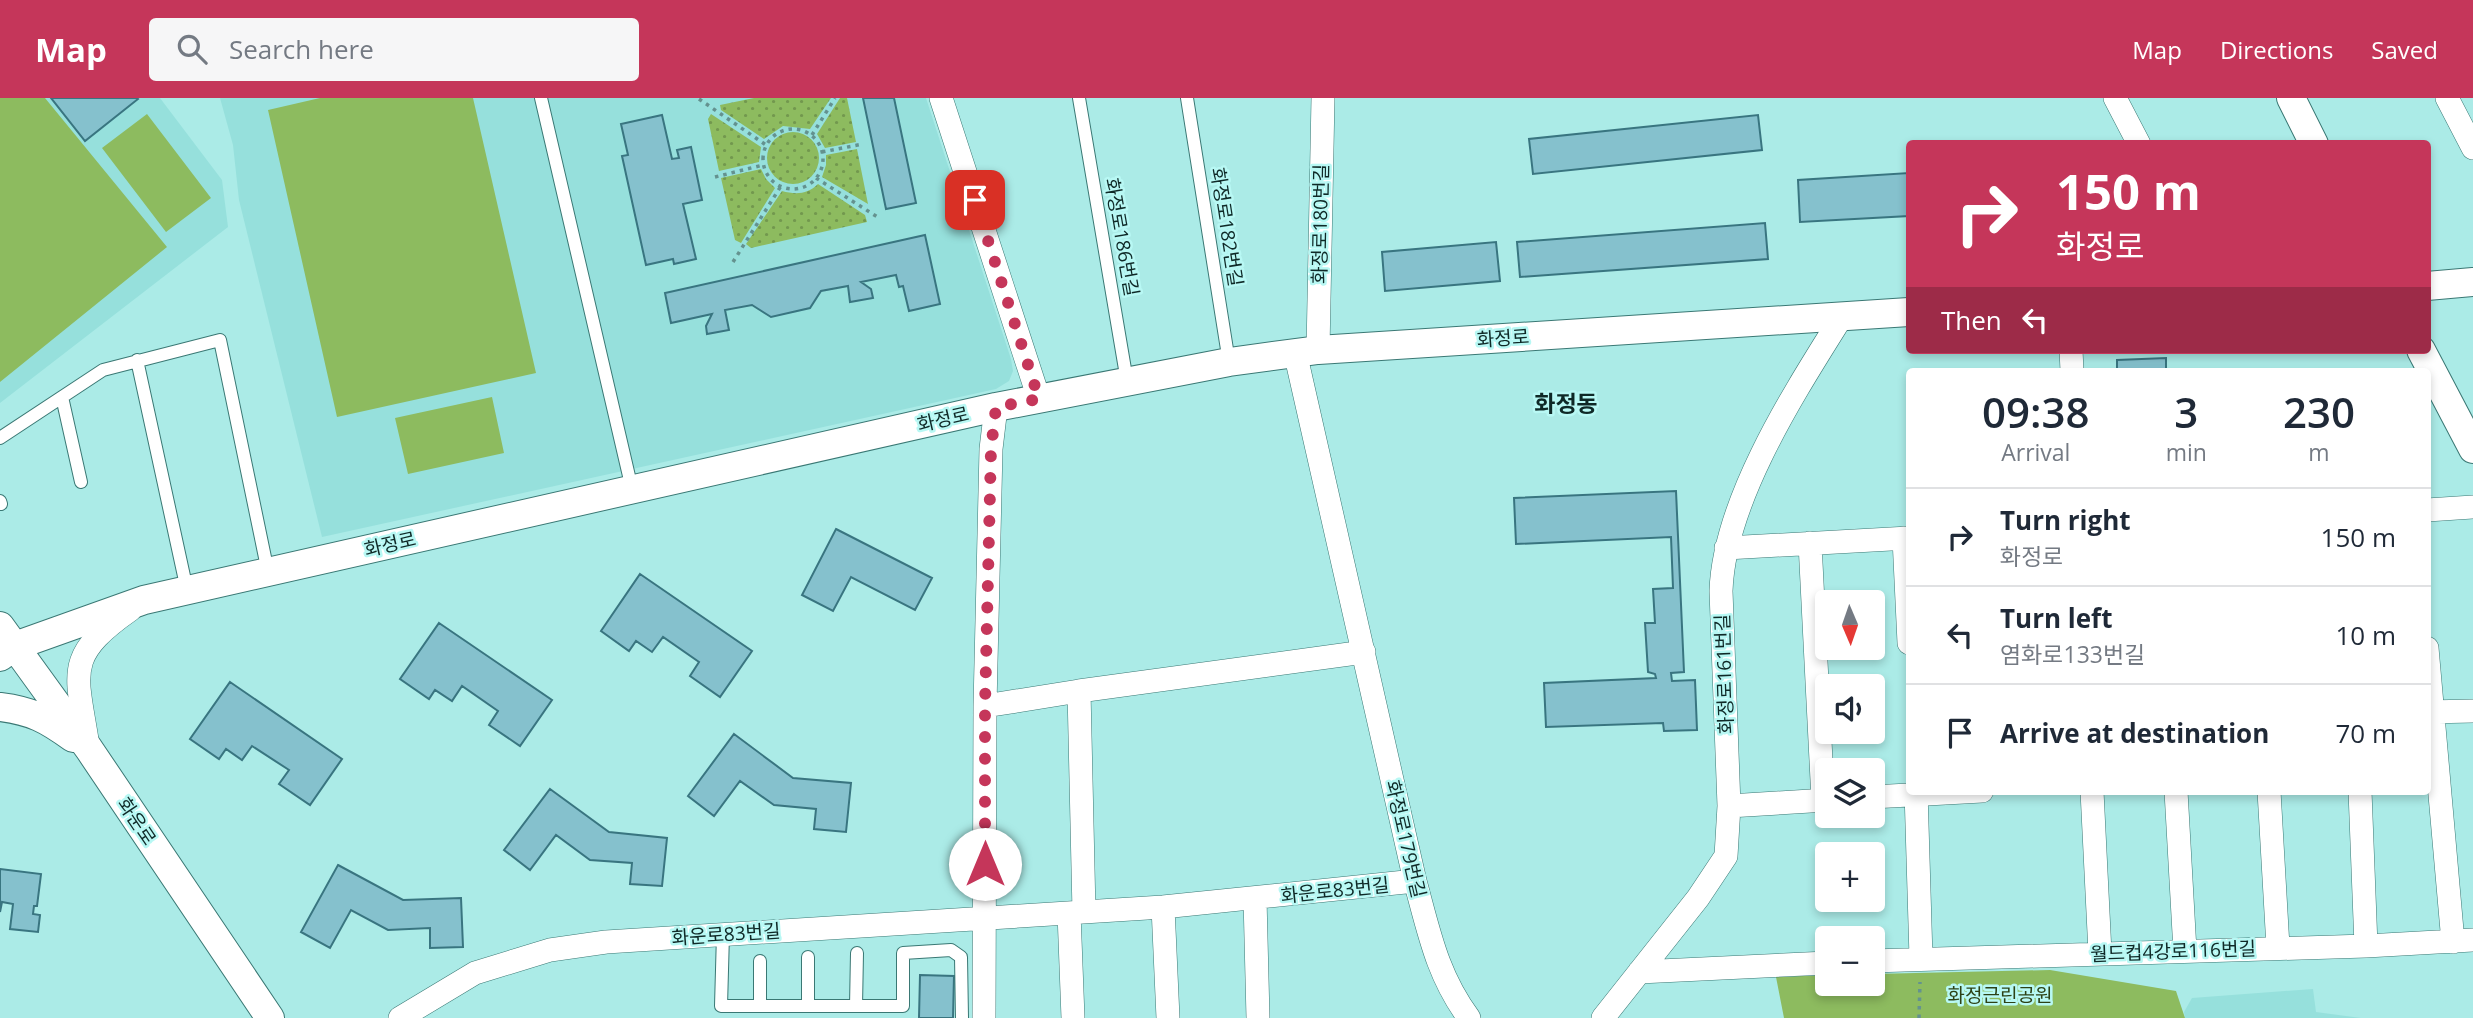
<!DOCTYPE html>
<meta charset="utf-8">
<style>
:root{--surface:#fff;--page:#f6f6f7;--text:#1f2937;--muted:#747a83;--line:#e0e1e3;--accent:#c5365a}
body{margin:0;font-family:"Open Sans","Noto Sans KR",sans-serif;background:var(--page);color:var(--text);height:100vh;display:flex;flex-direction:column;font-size:26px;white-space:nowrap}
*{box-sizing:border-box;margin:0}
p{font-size:23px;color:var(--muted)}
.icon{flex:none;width:38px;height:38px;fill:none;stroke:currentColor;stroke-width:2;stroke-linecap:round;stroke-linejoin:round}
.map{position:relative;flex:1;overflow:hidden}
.sheet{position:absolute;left:1906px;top:270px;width:525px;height:427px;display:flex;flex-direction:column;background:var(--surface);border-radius:7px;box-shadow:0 4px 10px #0003}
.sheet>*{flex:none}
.guide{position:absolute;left:1906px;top:42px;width:525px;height:214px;border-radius:7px;box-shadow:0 4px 10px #0003;background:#c5365a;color:#fff;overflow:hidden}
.needle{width:46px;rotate:178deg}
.tools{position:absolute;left:1815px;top:492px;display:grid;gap:14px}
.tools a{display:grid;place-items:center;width:70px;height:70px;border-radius:7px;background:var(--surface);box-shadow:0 4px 10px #0003;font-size:35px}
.pin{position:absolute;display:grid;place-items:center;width:60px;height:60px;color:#fff;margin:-30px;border-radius:14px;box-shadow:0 4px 10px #0006}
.me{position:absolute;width:77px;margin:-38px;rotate:0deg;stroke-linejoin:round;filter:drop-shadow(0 0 5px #0008)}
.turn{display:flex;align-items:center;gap:24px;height:147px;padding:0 35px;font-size:32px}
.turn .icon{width:91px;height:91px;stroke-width:2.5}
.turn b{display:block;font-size:49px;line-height:60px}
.then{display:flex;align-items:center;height:66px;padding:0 35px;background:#0003;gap:14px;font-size:26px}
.eta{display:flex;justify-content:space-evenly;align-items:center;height:119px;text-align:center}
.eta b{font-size:42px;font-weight:600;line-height:49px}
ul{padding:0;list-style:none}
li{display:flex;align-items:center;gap:21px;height:98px;padding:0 35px;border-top:2px solid var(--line)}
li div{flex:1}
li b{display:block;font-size:26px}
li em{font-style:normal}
header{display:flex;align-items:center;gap:42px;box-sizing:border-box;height:98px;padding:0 35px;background:var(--accent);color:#fff}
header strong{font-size:33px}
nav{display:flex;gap:38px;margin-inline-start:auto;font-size:24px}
.search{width:490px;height:63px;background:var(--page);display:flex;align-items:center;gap:18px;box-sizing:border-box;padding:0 24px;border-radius:7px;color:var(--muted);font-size:26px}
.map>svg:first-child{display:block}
</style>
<header>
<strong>Map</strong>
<div class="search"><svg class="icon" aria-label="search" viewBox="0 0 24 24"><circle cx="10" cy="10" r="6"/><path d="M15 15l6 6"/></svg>Search here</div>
<nav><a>Map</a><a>Directions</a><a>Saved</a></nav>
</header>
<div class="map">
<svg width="2473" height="920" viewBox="0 0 2473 920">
<defs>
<pattern id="grass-dots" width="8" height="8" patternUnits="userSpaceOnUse" patternTransform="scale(1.75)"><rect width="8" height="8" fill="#8dbb5f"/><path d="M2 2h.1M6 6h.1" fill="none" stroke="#72984e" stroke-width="1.8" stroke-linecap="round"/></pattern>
</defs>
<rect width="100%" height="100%" fill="#abebe7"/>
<path fill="#96e0dc" d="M0 0H160L222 82 228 129 0 305Z
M220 0H926L1011 261 1013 273 1009 283 996 291 322 439 239 102 233 47Z
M2313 891 2316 914 2361 920H2185L2184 914 2192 900Z"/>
<path fill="url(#grass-dots)" d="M754 0H831L810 31 783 28 764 41 721 12 720 7Z
M840 0H847L856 44 825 50 817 36Z
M711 16 761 49 759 64 719 73 708 21Z
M767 60a26 26 0 1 1 52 0a26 26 0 1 1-52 0Z
M857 51 868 106 822 79 826 67V57Z
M761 71 766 81 775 90 741 145 735 142 721 80Z
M818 86 865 117 867 124 751 150 746 146 782 93C796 97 808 96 818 86Z"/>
<path fill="#8dbb5f" d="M0 0H45L167 149 0 284Z
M320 0H473L536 275 337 319 268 12Z
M147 16 211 100 166 134 102 50Z
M492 299 504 355 408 376 395 320Z
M2050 872 2176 893 2185 920H1784L1776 879 1827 877V886H1872L1873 876Z"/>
<path fill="#85c1cd" stroke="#397580" stroke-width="2" d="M51 0H137L138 1 85 43Z
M863 0H894L916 105 886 111Z
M662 17 672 61 679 60 677 52 691 49 702 102 683 106 696 161 674 166 673 161 646 167 622 58 628 57 621 26Z
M1758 17 1762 52 1533 76 1529 41Z
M1909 75V118L1800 124 1798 82Z
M1765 125 1768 161 1520 179 1517 144Z
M925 137 940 206 909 213 903 188 899 189 896 177 861 184 871 191 873 200 850 204 848 188 821 193 810 210 771 219 752 207 725 212 729 232 707 236 706 228 712 216 671 225 665 195Z
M1496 144 1500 183 1385 193 1382 154Z
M2166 260V273H2117V262Z
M1676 393 1684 574 1671 575 1672 583 1695 582 1697 632 1664 633 1663 625 1546 629 1544 585 1656 580 1655 576 1648 574 1645 525H1655L1653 491 1673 490 1671 439 1516 446 1514 400Z
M836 431 932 480 915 512 851 479 833 513 802 497Z
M640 476 752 553 720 599 690 578 699 564 663 539 652 554 636 543 629 553 601 533Z
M439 525 552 602 520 648 489 627 498 613 462 588 452 603 435 592 429 601 400 581Z
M230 584 342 661 310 707 279 686 289 672 252 648 242 662 226 651 219 661 190 641Z
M734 636 793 680 851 685 846 734 814 731 816 711 774 707 740 683 714 718 688 698Z
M550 691 609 734 667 740 662 788 630 786 632 765 590 762 556 737 530 772 504 752Z
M338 767 403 802 461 800 463 849 430 850V830L388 832 351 812 330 850 301 834Z
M0 771 41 776 37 808H34L33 816 40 817 38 834 10 831 13 806 2 804 0 814Z
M920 877 954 878 953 920H919Z"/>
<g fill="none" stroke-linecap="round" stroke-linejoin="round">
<g stroke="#3a7874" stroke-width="14">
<path id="service" d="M541 0 632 391
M1079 0 1127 283
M1187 0 1229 264
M137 262 187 492
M62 299 81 384
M0 340 103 272 220 242 268 474
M0 403 1 406
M723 836 721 908H903V855L951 852 961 859 962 920
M760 863V908
M808 908V859
M856 908 857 855"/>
</g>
<g stroke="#3a7874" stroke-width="24">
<path id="minor" d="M941 0 1039 301
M2115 0 2139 46
M2447 0 2473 50
M1318 252 1323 0
M2071 252 2072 273
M1295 254 1415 783C1429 834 1437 877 1469 920
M2427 412 2473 409
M1904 440 1909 545
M1810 445 1823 702
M1726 450 1909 440
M2427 550 2453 844
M1079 593 1084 814
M985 608 1079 593 1364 554
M2427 614 2473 613
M88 648C77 575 63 559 130 512
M1916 693 1921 860
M2092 693 2100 855
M2176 693 2185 853
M2269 693 2278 849
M2360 693 2366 848
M1872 699 1982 693
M1729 708 1827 702
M1255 800 1258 920
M1163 809 1168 920
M1069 815 1073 920
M1872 863 2366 848 2473 842
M1639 874 1827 865
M400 920 475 875 550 852 606 844 1163 809 1415 783
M984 920 985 608 991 351 996 309
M1603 920 1698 800 1726 758 1729 708 1721 493C1724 403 1794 295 1841 220"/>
</g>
<g stroke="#3a7874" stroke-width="30">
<path id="tertiary" d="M2291 0 2314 46
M2427 188 2473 184
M2421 252 2473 351
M0 528 89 651 270 920
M0 559 15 548 144 502 996 309 1229 264 1318 252 1909 214
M0 609C32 613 47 621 73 640"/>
</g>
<path stroke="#64928f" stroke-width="3.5" stroke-dasharray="3.5 5" stroke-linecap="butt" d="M699 1 766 47
M763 61a30 30 0 1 1 60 0a30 30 0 1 1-60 0Z
M812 37 835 0
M822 54 863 46
M715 79 763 67
M816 80 879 120
M733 164 781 88
M1919 920 1920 884"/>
<use href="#service" stroke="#fff" stroke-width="12"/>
<use href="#minor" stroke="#fff" stroke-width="23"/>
<use href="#tertiary" stroke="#fff" stroke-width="28"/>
</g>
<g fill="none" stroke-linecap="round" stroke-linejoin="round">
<path stroke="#c5365a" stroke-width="12" stroke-dasharray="0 21.6" d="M975 102 1039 301 996 309 991 351 985 608V766"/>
</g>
<g text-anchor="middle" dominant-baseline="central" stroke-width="5" stroke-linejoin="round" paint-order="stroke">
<g font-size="19" fill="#0f2927" stroke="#b8f8f4">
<text transform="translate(1320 126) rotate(-89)">화정로180번길</text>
<text transform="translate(1227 129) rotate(81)">화정로182번길</text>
<text transform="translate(1122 139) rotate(80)">화정로186번길</text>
<text transform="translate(1503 240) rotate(-4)">화정로</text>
<text transform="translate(943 321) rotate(-13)">화정로</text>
<text transform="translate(390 446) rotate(-13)">화정로</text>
<text transform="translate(1724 576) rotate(-92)">화정로161번길</text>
<text transform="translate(137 723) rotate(56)">화운로</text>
<text transform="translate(1406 741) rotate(77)">화정로179번길</text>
<text transform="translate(1335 792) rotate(-6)">화운로83번길</text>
<text transform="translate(726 836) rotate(-4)">화운로83번길</text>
<text transform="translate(2173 853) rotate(-2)">월드컵4강로116번길</text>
</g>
<g font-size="19" fill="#2c4115" stroke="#b8f8f4">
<text x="2000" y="897">화정근린공원</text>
</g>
<g font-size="23" font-weight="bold" fill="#0f2927" stroke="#b8f8f4">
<text x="1566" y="305">화정동</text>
</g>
</g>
</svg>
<div class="tools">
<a><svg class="needle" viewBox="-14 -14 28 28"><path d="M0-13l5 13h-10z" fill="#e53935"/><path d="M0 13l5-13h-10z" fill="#747a83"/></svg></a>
<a><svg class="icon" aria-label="sound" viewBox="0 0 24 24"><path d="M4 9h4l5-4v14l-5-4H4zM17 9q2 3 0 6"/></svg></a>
<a><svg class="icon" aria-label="layers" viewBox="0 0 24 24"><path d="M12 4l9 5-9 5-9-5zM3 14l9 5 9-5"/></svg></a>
<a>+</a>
<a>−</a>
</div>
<div class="pin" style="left:975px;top:102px;background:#d93025"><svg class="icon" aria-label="arrive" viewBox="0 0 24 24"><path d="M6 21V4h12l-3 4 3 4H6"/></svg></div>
<svg class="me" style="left:985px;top:766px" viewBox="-20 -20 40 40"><circle r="19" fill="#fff"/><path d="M0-13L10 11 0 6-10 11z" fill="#c5365a"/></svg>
<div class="guide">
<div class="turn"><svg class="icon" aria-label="right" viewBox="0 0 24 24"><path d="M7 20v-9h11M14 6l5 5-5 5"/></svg><div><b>150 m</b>화정로</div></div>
<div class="then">Then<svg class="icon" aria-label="left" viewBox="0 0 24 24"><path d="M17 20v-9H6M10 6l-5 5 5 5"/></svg></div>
</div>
<section class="sheet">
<div class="eta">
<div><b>09:38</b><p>Arrival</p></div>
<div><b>3</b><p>min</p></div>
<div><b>230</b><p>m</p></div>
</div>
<ul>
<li><svg class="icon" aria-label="right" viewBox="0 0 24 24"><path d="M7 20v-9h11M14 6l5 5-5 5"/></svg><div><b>Turn right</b><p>화정로</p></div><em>150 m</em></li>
<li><svg class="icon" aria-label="left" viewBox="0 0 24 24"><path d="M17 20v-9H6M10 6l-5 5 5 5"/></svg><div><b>Turn left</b><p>염화로133번길</p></div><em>10 m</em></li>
<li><svg class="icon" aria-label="arrive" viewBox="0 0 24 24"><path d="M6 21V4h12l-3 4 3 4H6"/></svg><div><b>Arrive at destination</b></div><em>70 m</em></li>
</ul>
</section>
</div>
